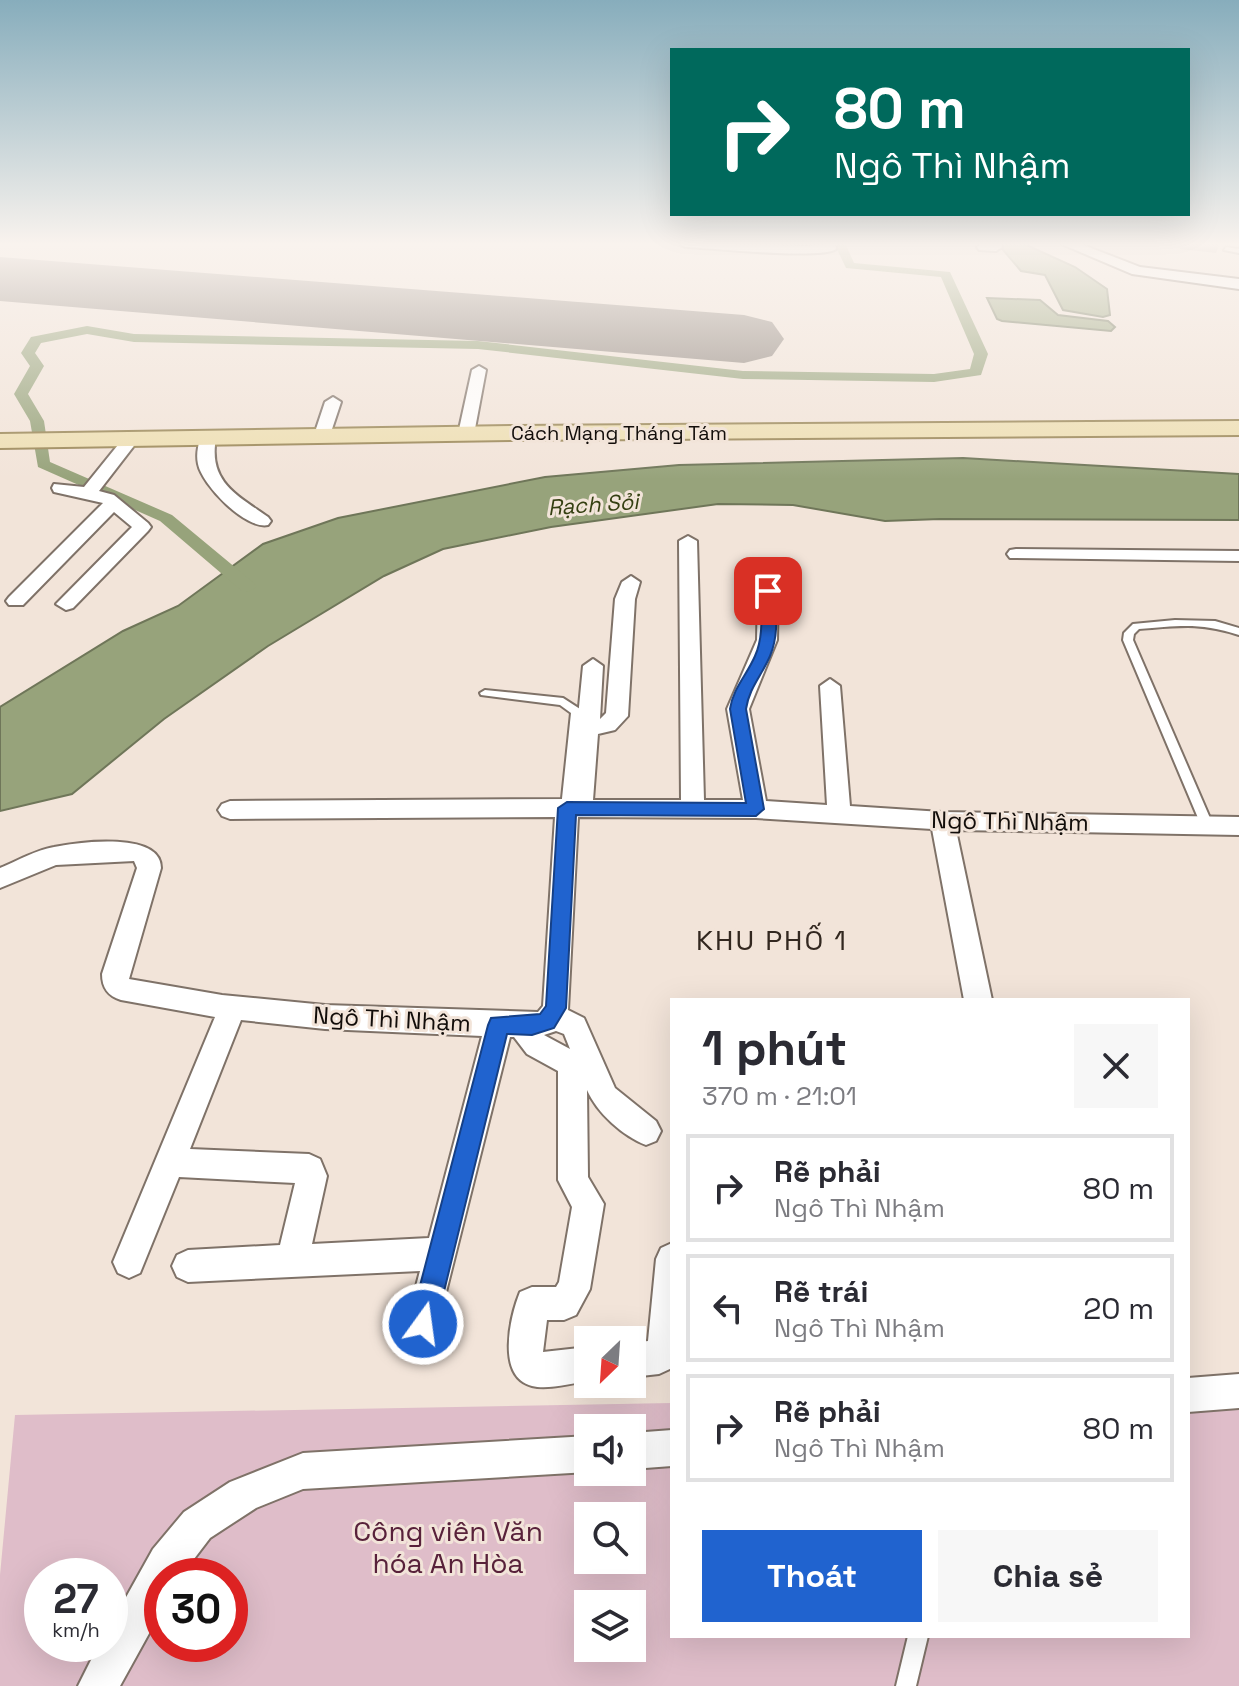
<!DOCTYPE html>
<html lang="vi">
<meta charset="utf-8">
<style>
:root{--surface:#fff;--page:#f7f7f7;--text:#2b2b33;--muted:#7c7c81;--line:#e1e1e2;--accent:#2063cf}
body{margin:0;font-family:"Space Grotesk",sans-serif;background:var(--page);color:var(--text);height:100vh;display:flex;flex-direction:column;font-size:30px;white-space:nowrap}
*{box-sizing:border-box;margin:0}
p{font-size:26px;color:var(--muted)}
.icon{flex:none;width:44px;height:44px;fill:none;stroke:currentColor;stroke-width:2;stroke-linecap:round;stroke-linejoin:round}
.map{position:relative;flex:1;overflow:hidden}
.drawer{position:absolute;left:670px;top:998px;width:520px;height:640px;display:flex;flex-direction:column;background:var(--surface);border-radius:0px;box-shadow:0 8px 32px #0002}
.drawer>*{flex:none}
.hud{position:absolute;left:670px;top:48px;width:520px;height:168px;border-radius:0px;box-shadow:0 8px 32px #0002;background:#00695c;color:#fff;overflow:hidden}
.needle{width:52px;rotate:205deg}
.buttons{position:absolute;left:574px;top:1326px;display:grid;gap:16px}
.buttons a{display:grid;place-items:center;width:72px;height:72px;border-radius:0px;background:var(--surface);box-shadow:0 8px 32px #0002;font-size:40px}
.speed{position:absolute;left:24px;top:1558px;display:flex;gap:16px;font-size:40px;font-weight:700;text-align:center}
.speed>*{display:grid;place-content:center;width:104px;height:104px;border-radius:50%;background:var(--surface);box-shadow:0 8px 32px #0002;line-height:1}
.speed small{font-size:20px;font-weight:400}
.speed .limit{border:12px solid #d22;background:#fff;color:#111}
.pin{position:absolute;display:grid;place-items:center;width:68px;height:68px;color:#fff;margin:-34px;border-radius:16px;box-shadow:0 4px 12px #0006}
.me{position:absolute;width:88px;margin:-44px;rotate:14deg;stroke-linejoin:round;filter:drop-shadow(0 0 6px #0008)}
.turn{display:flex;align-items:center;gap:28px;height:168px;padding:0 32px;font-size:36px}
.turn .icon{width:104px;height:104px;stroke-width:2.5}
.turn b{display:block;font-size:56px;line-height:68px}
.round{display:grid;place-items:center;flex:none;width:84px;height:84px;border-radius:0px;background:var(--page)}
.headline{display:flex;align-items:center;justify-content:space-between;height:136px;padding:0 32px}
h1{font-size:48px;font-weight:800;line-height:60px}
.button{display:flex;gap:16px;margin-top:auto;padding:16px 32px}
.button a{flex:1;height:92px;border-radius:0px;background:var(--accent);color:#fff;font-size:32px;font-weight:800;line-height:92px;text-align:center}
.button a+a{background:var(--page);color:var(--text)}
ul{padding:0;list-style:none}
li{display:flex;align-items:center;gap:24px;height:108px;margin:0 16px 12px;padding:0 16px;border:4px solid var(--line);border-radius:0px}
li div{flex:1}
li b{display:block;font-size:30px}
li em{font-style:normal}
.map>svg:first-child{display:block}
</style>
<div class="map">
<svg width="1239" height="1686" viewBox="0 0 1239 1686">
<rect width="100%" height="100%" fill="#f2e4d9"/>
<path fill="#dfbdc9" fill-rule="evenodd" d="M1239 1393V1686H0V1575L15 1415 672 1403V1636H1188V1394ZM588 1428H632V1472H588ZM588 1516H632V1560H588ZM42 1576H110V1644H42ZM162 1576H230V1644H162ZM588 1604H632V1648H588Z"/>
<path fill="#97a37b" stroke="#6f7659" stroke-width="2" d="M1022 243 1075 267 1107 289 1110 315 1103 317 1063 310 1045 275 1021 271 998 244Z
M987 298 1040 300 1058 315 1108 321 1115 327 1111 331 1002 321 997 319Z
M963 458 1239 474V520L940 519 885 521 793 505 718 504 551 527 443 549 384 576 268 646 164 719 72 794 0 811V707L123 631 178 606 263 544 338 518 545 477 679 465Z"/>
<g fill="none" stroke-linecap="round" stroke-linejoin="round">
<path fill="#97a37b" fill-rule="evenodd" d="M834 243H845L854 263 950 272 988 354 981 375 934 382 743 379 478 349 134 342 87 334 41 343 35 353 44 366 28 394 44 421 50 462 172 515 254 583 257 587 248 592 242 591 160 521 38 467 30 421 14 394 30 366 21 353 31 337 87 326 134 334 478 341 743 371 934 374 970 369 974 354 941 277 846 268Z"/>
<path fill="#928880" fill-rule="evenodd" d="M0 257 744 315 772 322 784 339 772 356 744 363 0 301Z"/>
<g stroke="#7f7268" stroke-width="4">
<path id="service" d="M1226 247 1239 249V253L1224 250Z
M1175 620 1215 621 1239 628V635C1200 622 1178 626 1139 629L1134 634 1133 640 1213 825 1207 829 1201 825 1123 640 1124 633 1133 624Z
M485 690 563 698 580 709 581 712 571 811 567 812 561 808 571 713 560 705 481 695 480 693Z
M908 1636H928L916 1686H896Z"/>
</g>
<g stroke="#7f7268" stroke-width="4">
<path id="minor" d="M679 243 808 246 835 243 836 249C820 260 712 248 685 247Z
M983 243H1001L1002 247 996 251 979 250 977 247Z
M479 366 486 370 474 434 466 439 458 434 472 370Z
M333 397 341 402 329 438 327 441H315L313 438 325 402Z
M132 433 140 438 99 491 114 495 148 523 151 527 148 531 73 608 66 610 56 604 132 527 114 512 23 605H9L6 601 9 597 103 503 54 492 52 488 54 484 84 487 126 435Z
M208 433 216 438C208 482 237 495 268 517L271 521 268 525C246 530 202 485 198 464 196 455 198 447 200 438Z
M688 536 697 541 704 800H743L727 709 757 640 758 591 768 585 778 591 777 640 749 709 766 801 827 805 820 686 830 679 840 686 850 806 942 812 1239 817V835L956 830 992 1000H964L932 829 756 818 578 817 568 1010 584 1018 615 1088 656 1121 661 1131 656 1141 646 1145C623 1136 597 1113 587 1090L588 1177 604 1204 590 1289 576 1315 564 1320H547L543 1352 588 1347V1381C572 1383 548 1390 532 1386 496 1377 510 1317 520 1292L532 1287H556L559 1282 572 1207 558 1180V1071L527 1054 514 1037H510L435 1336 423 1341 411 1336 406 1324 420 1271 188 1282 177 1277 172 1266 177 1255 188 1250 280 1245 295 1183 179 1177 140 1273 129 1278 118 1273 113 1262 215 1017 121 1000C108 996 102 988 102 974L137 868 134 861 56 865 0 888V868C17 861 36 850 54 847 79 842 161 831 161 868L129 979 222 995 325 1005 538 1012 543 1006 555 817 230 819 222 816 218 810 222 804 230 801 570 799 583 666 593 659 603 666 600 719 606 713 615 599 622 582 631 576 640 582 635 599 628 716 615 730 598 734 593 800H681L679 541ZM241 1020 325 1029 482 1036 429 1238 312 1244 327 1176 320 1159 309 1154 190 1149ZM556 1031 564 1034 570 1049 544 1035Z
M1016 549 1239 551V561L1010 558 1007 554 1010 550Z
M672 1243V1368L659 1374 632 1377V1343L648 1341 656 1259 661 1248Z
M1239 1374V1408L1188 1412V1378Z
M672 1430V1466L632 1469V1433Z
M588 1436V1472L303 1489 256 1508 210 1538 181 1576H162V1610L120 1686H78L99 1644H110V1626L153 1549 184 1512 230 1482 303 1453Z"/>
</g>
<g stroke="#7f7268" stroke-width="4">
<path id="tertiary" d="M1059 243H1078L1140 267 1239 279V289L1132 274Z"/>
</g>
<g stroke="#9a8757" stroke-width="4">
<path id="primary" d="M1239 421V435L514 440 0 448V434L514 426Z"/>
</g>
<use href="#service" fill="#fff" fill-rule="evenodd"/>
<use href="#minor" fill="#fff" fill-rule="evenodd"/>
<use href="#tertiary" fill="#fff" fill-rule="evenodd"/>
<use href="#primary" fill="#eedfb3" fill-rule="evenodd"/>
</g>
<path fill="#a99896" d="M1180 243H1220L1216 253 1180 249Z"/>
<linearGradient id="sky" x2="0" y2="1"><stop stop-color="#87adbc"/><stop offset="0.51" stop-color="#f9f3ee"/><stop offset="1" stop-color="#f9f3ee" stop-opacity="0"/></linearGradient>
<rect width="1239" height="479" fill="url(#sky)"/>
<path fill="#2063cf" stroke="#154087" stroke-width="2" d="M768 587 775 591C776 613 779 635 770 656 762 675 749 688 746 709L764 809 756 816 576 815 566 1008 554 1028 532 1035 507 1034 436 1324 432 1333 423 1336 414 1333 410 1324 488 1025 491 1018 540 1014 546 1006 558 808 567 802 746 803 730 709C733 688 747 675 755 656 764 636 761 613 761 591Z"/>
<g text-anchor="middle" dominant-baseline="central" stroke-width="6" stroke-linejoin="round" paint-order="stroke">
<g font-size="20" fill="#120d0a" stroke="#f2e4d9">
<text x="619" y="433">Cách Mạng Tháng Tám</text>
</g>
<g font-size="22" font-style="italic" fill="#343f11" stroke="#f2e4d9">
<text transform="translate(593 504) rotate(-4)">Rạch Sỏi</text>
</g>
<g font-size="24" fill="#120d0a" stroke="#f2e4d9">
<text transform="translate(1010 821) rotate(1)">Ngô Thì Nhậm</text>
<text transform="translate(392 1019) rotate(3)">Ngô Thì Nhậm</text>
</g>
<g font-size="28" letter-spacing="2" fill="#332820" stroke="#f2e4d9">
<text x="772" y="940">KHU PHỐ 1</text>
</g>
<g font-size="28" fill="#58213a" stroke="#f2e4d9">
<text x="448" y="1531">Công viên Văn<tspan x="448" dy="32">hóa An Hòa</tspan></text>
</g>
</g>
</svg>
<div class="buttons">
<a><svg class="needle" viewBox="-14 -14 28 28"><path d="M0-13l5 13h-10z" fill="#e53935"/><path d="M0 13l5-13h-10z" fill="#7c7c81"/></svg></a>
<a><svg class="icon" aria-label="sound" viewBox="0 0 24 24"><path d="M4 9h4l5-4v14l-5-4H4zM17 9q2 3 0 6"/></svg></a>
<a><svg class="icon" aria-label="search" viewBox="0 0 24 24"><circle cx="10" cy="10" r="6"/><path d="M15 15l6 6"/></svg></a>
<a><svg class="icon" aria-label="layers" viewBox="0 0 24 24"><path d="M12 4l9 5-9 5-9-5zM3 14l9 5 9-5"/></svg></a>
</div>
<div class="speed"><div>27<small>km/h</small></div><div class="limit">30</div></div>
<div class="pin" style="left:768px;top:591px;background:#d93025"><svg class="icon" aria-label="arrive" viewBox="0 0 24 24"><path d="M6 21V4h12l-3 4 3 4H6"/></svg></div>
<svg class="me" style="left:423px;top:1324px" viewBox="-20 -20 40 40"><circle r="17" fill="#2063cf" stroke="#fff" stroke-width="3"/><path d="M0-11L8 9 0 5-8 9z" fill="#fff"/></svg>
<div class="hud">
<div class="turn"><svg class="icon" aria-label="right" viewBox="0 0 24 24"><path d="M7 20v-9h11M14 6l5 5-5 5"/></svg><div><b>80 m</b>Ngô Thì Nhậm</div></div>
</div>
<section class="drawer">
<div class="headline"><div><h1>1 phút</h1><p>370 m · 21:01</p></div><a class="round"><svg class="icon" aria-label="close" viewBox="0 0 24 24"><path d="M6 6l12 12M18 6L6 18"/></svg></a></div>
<ul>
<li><svg class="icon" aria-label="right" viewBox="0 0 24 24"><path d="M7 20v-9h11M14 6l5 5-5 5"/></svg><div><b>Rẽ phải</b><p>Ngô Thì Nhậm</p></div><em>80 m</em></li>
<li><svg class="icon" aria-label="left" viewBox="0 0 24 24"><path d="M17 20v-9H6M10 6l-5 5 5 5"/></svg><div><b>Rẽ trái</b><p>Ngô Thì Nhậm</p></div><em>20 m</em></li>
<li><svg class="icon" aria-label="right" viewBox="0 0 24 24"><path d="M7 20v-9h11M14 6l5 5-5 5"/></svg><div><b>Rẽ phải</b><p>Ngô Thì Nhậm</p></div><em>80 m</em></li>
</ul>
<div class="button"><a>Thoát</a><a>Chia sẻ</a></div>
</section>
</div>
